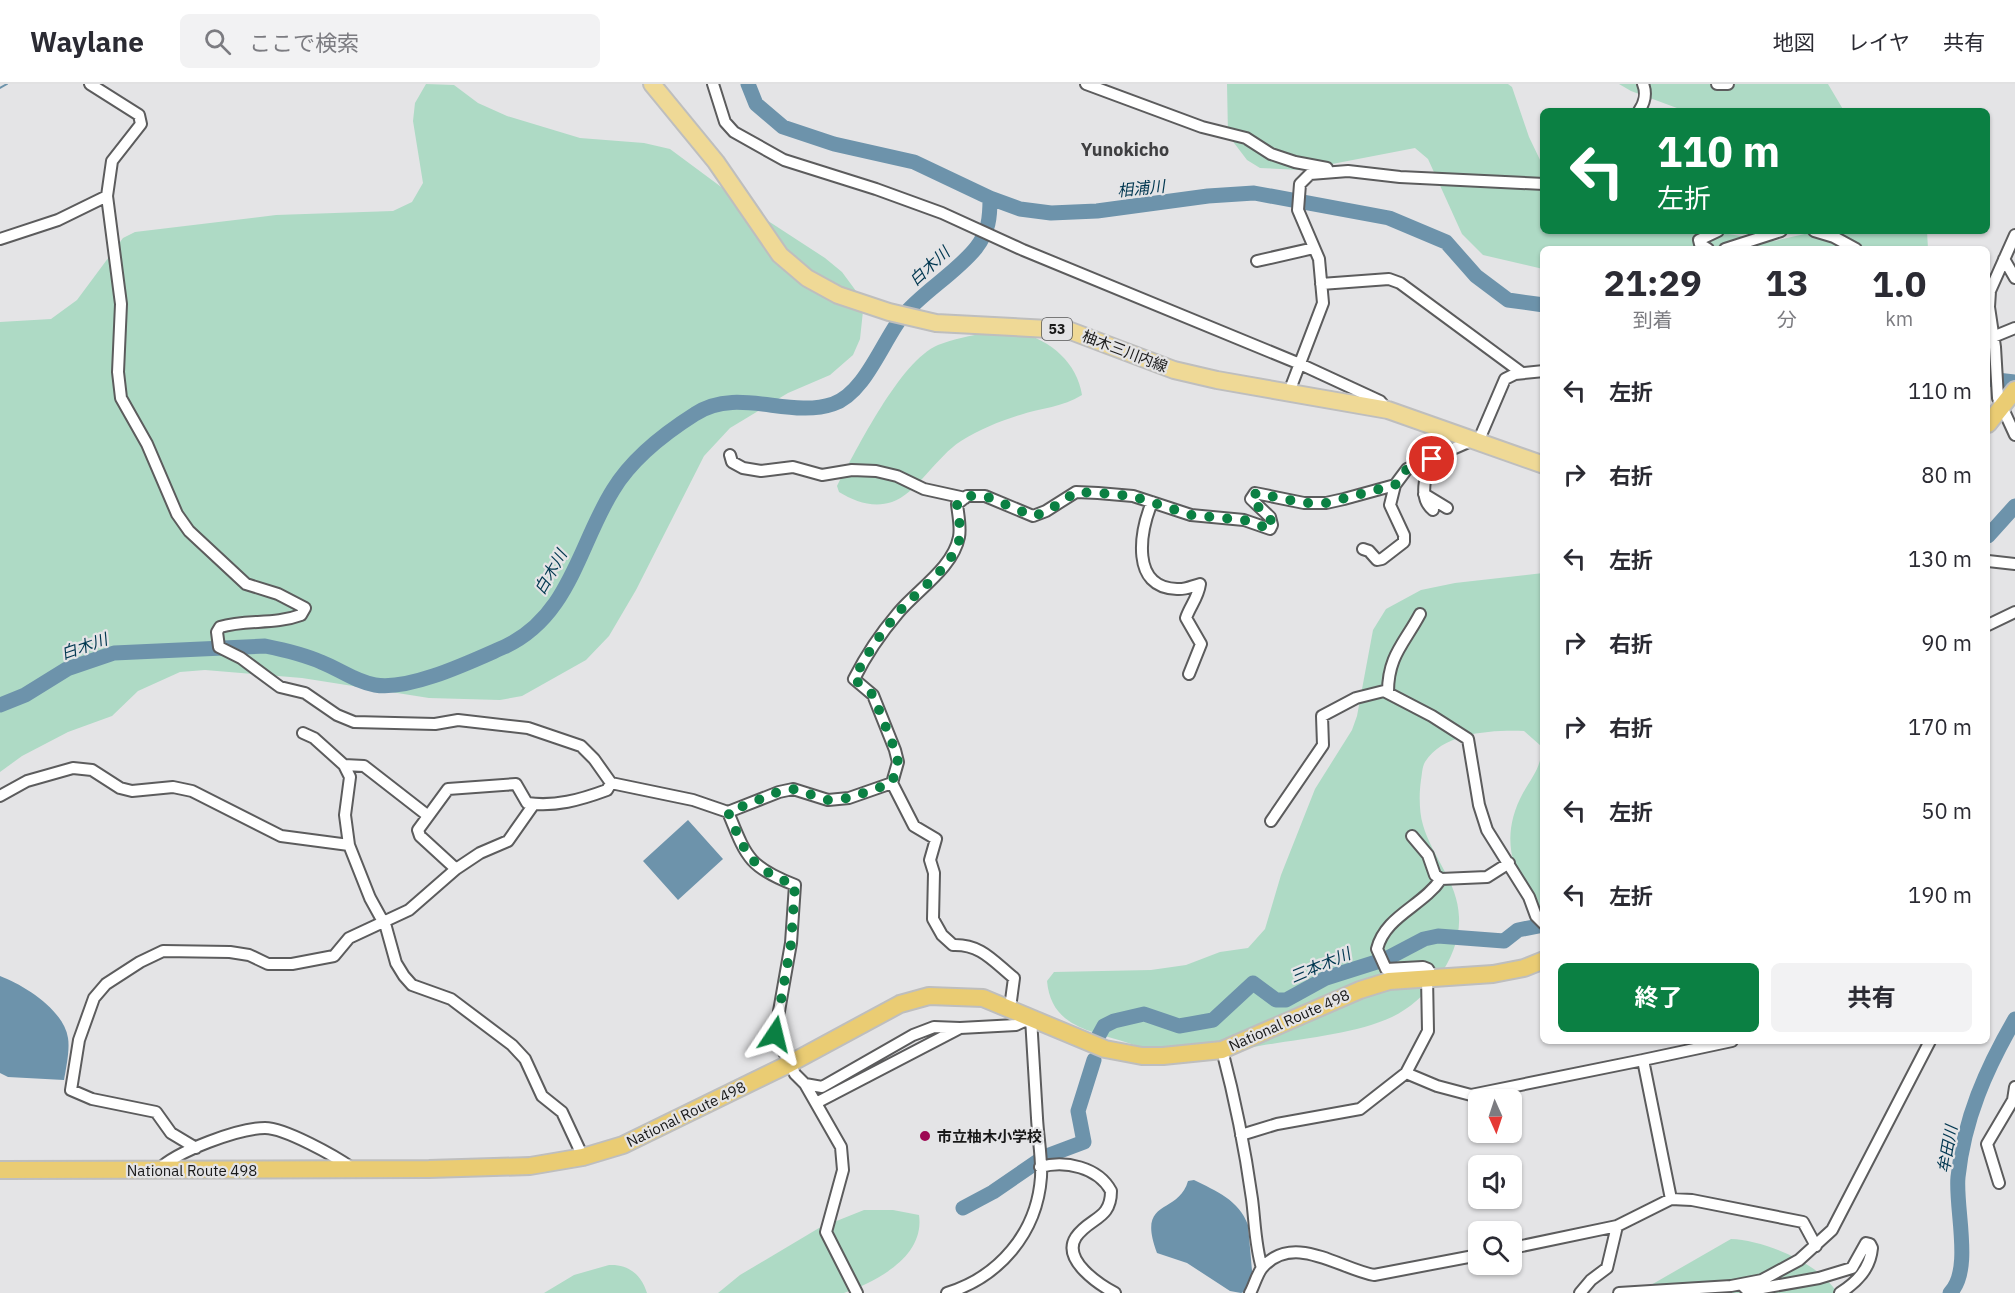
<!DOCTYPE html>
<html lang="ja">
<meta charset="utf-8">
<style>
:root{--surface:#fff;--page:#f2f2f3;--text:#2b2b33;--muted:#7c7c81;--line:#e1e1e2;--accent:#0b8043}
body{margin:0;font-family:"IBM Plex Sans","Noto Sans JP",sans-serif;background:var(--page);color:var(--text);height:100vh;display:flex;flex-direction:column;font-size:22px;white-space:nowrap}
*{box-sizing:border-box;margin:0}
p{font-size:20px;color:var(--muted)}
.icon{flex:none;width:33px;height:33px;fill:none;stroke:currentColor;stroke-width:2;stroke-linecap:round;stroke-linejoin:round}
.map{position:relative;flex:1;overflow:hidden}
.panel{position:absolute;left:1540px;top:162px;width:450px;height:798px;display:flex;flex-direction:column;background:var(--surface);border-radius:9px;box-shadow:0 2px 4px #0004}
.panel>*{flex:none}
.banner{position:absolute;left:1540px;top:24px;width:450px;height:126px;border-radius:9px;box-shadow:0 2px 4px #0004;background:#0b8043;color:#fff;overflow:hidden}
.needle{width:39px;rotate:177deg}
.fabs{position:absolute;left:1468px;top:1005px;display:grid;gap:12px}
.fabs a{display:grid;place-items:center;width:54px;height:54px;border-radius:9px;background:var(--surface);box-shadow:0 2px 4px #0004;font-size:30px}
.pin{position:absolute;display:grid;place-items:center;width:51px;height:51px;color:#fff;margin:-26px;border:3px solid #fff;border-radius:50%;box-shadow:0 2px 6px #0007}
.me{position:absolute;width:66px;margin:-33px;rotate:10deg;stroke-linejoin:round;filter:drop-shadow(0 0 4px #0008)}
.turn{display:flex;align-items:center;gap:21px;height:126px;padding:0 18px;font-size:27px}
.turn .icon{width:78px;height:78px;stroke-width:2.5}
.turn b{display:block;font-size:42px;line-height:51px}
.eta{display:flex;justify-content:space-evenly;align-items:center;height:102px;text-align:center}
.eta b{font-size:36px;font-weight:700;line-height:42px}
.button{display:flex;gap:12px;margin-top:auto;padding:12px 18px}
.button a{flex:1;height:69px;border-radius:9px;background:var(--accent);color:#fff;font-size:24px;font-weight:700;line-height:69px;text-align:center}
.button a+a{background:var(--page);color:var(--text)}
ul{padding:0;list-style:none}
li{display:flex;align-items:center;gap:18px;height:84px;padding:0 18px}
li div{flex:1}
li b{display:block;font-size:22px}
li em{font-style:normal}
header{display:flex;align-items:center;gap:36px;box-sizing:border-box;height:84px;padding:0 30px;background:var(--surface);border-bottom:2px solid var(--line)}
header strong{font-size:28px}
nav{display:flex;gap:33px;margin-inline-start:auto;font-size:21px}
.search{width:420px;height:54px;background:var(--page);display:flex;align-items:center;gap:15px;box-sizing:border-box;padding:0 21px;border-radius:9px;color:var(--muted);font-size:22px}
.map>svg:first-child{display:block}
</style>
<header>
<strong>Waylane</strong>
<div class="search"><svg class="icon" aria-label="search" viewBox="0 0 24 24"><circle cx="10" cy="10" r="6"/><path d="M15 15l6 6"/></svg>ここで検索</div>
<nav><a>地図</a><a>レイヤ</a><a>共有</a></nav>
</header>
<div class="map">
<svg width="2015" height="1209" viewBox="0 0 2015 1209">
<rect width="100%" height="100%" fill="#e4e4e6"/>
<path fill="#aedac5" d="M426 0 454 1 478 19 507 32 580 54 644 59 670 65 759 131 825 174 842 188 856 207 863 227 860 255 853 271 830 291 788 309 730 344 704 372 636 506 609 552 586 576 522 612 500 616 429 614 302 594 205 586 180 588 138 607 112 632 68 648 22 672 0 688V238L51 235 77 216 123 154 135 148 276 131 393 127 412 118 423 99 413 37 415 19Z
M1227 0H1508L1512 3 1529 53 1543 82 1544 147H1708L1774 157 1818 147H1927L1928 165H1544L1543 185 1483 171 1462 150 1428 75 1415 64 1301 86 1260 84 1247 76 1228 51Z
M1619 0H1828L1844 27H1685L1631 7Z
M987 248C997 248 1010 246 1020 249 1051 256 1077 279 1082 311 1063 323 1041 324 1020 331 1000 337 979 346 961 357 937 372 915 411 892 418 874 424 855 418 839 408L837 402C857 365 900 277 938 261 953 255 971 252 987 248Z
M1543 489V829C1511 792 1499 753 1523 709 1532 693 1543 681 1541 662L1524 647C1492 646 1444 648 1425 678 1422 683 1422 691 1421 696 1419 709 1419 728 1423 741 1432 773 1458 798 1459 833 1461 874 1427 916 1392 933 1356 950 1298 955 1259 962 1241 965 1223 971 1205 972 1179 973 1149 966 1125 958 1088 946 1051 942 1047 897L1054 888 1151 886 1186 881 1220 868 1248 864 1265 845 1281 791 1315 705 1352 646 1357 632 1373 546 1386 525 1421 506 1455 499Z
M864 1126H893L919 1131C925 1173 877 1197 844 1209H718L740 1191 819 1144Z
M1731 1155C1764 1156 1820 1179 1837 1209H1637Z
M609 1181C628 1180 641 1190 647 1209H544L574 1191Z"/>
<path fill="#6d93ab" d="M688 736 723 775 678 816 643 777Z
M0 892C24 901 64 926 68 954 70 966 66 984 64 996L8 993 0 989Z
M1194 1096C1216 1107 1239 1116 1248 1141L1253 1198 1250 1206 1241 1209 1230 1207 1187 1179 1157 1169C1136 1113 1178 1132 1188 1097Z"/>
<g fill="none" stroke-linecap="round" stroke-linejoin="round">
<path stroke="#6d93ab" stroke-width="2" d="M0 4 7 0"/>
<path stroke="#6d93ab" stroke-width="15" d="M748 0 756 20 783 43 834 60 914 78 990 114 1020 125 1051 129 1097 127 1208 112 1254 109 1389 134 1446 158 1476 192 1508 216 1544 221
M1988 295 2015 298
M1988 452 2015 422
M0 621 25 611 67 585 114 569 265 562C285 566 303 570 321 578 339 585 356 598 375 601 410 607 472 577 504 563 570 533 579 460 613 406 631 376 665 349 695 330 737 302 789 335 833 320 864 310 882 259 901 234 922 208 955 190 976 164 989 147 990 134 990 114
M1098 953 1104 942 1114 937 1144 930 1179 942 1213 936 1253 899 1276 916H1286L1326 894 1386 875 1424 855 1438 852 1504 857 1518 846 1544 841
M963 1124 993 1108 1044 1073 1084 1058 1078 1027 1094 976
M1950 1209C1973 1186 1955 1124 1958 1093 1964 1035 1986 985 2015 935"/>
<g stroke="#5c5c5d" stroke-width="14">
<path id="minor" d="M90 0 139 31 141 40 112 77 107 112 121 220 118 288 121 314 147 360 177 430 189 447 246 500 278 510 305 524 301 531C274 541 247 535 220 543L217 548 219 563 241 574 280 603 305 609 337 631 354 638 435 640 458 636 528 644 581 662 594 675 611 699 693 716 728 728 779 708 793 705 828 716 849 714 892 699
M713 0 725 38 734 48 784 76 876 105 942 129 1023 166 1300 280 1380 317 1385 323
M1086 0 1202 43 1246 54 1271 70 1295 78 1327 84
M1717 0H1728
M1639 27C1645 18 1647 10 1643 0
M1814 147 1834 153 1856 165
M2015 151 1990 207 1989 223 1995 263 1998 314 2015 351
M0 155 58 136 107 112
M1708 165 1700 160 1699 156 1718 147
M1725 165 1781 147
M2004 175 2015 194
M1257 177 1314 164
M1321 200 1389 195 1400 199 1522 289
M1988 255 2015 244
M1289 308 1323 219 1319 175 1298 126 1300 100 1310 90 1348 87 1400 93 1544 100
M1478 358 1505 295 1515 290 1544 287
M730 371 732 378 743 384 761 387 793 383 822 391 852 386 876 387 897 392 924 405 965 414
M1429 376C1426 393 1418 414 1433 426
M1424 410 1447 424
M1152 418C1140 448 1130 504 1177 505 1185 506 1192 502 1200 500 1198 514 1190 522 1186 534L1201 560 1189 590
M1363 465 1369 467 1377 476 1382 475 1404 458V451L1390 421 1395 401
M1988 477 2015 480
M1988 541 2015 528
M1388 608C1388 572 1404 560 1420 530
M303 649 314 654 344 681 350 693 345 731 349 761 370 814 386 843 396 879 404 892 412 901 451 915 512 961 525 975 542 1012 562 1028 583 1073
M344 681 364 682 427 731
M0 712 27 697 73 684 92 686 120 704 132 707 173 703 192 707 281 752 349 761
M728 728C746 772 748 783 795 801L791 859 775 950 795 990 805 1000 841 1063 843 1086 826 1148 857 1209
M1271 737 1323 661 1322 632 1356 614 1384 607 1432 632 1468 655 1479 721 1487 746 1529 813 1536 832 1544 840
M1412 752 1428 771 1435 791 1441 795 1487 793 1509 779
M456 785 420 752 418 746 448 705 516 700 527 719C555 723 580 716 607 706L611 699
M1432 892 1428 885 1423 883 1386 885 1377 865C1385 832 1423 822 1441 795
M1010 924 1014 894C993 877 981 860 953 861L942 851 933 835 934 789 930 776 936 755 914 742 892 699 898 678 895 666 873 611 854 595C866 571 881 549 898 529 917 506 953 484 959 453 961 443 958 430 957 420L967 412H985L1033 432 1046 427 1076 408 1098 409 1133 412 1191 431 1244 436 1270 445 1272 441 1270 433 1251 415 1255 409 1304 419H1326L1344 415 1395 401 1407 385 1473 356
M1222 966C1235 1015 1245 1065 1252 1115 1255 1138 1255 1161 1262 1184
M1406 989 1437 1002 1471 1011 1643 976
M805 1000 822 1003 913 951 934 943 960 944
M816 1019 960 944 1016 941 1031 934C1033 967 1035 1001 1037 1034 1038 1053 1042 1074 1041 1093 1037 1149 999 1193 947 1209
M1241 1051 1277 1040 1360 1025 1406 989 1428 947 1427 893
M196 1064 171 1049 156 1028 92 1015 71 1006 79 956 94 914 106 900 140 878 163 867 230 868 249 871 268 880H292L334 872 349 854 409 826 456 785 480 769 508 757 534 720
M1040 1083C1065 1076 1098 1083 1111 1107 1111 1136 1090 1133 1076 1153 1061 1176 1100 1201 1115 1209
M158 1086C177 1067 239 1044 265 1044 285 1044 335 1072 352 1084
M1999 1099 1987 1060 2013 1016 2015 1003
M1671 1115 1643 976 1732 957
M1512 1164 1617 1142 1671 1115 1692 1116 1803 1138 1816 1162
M1742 1201 1746 1205H1757L1819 1194 1852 1184 1866 1159 1870 1160 1872 1164C1870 1185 1857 1198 1840 1209
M1250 1209C1254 1202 1257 1190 1262 1184 1293 1148 1338 1184 1374 1191L1479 1171
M1580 1209 1591 1196 1607 1184 1617 1142
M1619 1209 1731 1202 1762 1196 1799 1176 1832 1146 1930 957"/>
</g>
<g stroke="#bebebe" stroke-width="20">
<path id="primary" d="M652 0 716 78 780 171 807 194 838 211 889 228 936 239 1068 246 1174 286 1217 296 1388 326 1544 381"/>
</g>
<g stroke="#bebebe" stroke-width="20">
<path id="trunk" d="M1988 340 2015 306
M0 1086 429 1085 530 1082 583 1073 623 1061 789 980 900 920 929 912 983 914 1105 965 1142 972H1163L1222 966 1360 906 1389 897 1493 890 1524 884 1544 876"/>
</g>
<use href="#minor" stroke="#fff" stroke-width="10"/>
<use href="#primary" stroke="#efd996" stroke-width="16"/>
<use href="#trunk" stroke="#eacc73" stroke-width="16"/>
</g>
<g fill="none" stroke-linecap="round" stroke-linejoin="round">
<path stroke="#0b8043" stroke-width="10" stroke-dasharray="0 18" d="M775 950 791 860 795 801C750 784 746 771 728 728L778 708 793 705 828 716 849 714 892 699 898 678 895 666 873 611 854 595C866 571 881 549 898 529 917 506 953 484 960 453 961 444 958 430 957 420L967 412H985L1033 432 1046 428 1076 408 1098 409 1132 412 1191 431 1244 436 1270 445 1272 441 1270 434 1251 416 1256 409 1304 419H1326L1395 401 1407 385 1432 375"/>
</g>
<circle fill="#9d0853" stroke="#e4e4e6" stroke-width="2" cx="925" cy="1052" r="6"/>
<g text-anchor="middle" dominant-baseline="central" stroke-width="4.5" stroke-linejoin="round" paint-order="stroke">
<rect fill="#e4e4e6" stroke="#555556" stroke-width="1.5" x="1042" y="234" width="30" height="22" rx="4.5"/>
<g font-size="14" font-weight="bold" fill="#181818">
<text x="1057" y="245">53</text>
</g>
<g font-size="15" fill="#181818" stroke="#e4e4e6">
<text transform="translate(1125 267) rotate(21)">柚木三川内線</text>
<text transform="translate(1289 936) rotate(-24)">National Route 498</text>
<text transform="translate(686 1030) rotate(-26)">National Route 498</text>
<text x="192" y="1086">National Route 498</text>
</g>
<g font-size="15" font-weight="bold" fill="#181818" stroke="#e4e4e6" text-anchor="start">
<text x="937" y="1052">市立柚木小学校</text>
</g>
<g font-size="16" font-style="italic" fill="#013750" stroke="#e4e4e6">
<text transform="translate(1141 104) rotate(-6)">相浦川</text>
<text transform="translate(929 182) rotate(-43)">白木川</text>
<text transform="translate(550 488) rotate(-60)">白木川</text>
<text transform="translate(84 562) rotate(-19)">白木川</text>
<text transform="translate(1320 881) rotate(-23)">三本木川</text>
<text transform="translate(1947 1065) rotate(-80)">牟田川</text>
</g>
<g font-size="18" font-weight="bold" fill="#3f3f41" stroke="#e4e4e6">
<text x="1125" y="65">Yunokicho</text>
</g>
</g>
</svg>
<div class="fabs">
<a><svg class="needle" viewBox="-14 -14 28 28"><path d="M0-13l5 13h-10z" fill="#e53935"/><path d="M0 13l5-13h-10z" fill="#7c7c81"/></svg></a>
<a><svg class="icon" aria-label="sound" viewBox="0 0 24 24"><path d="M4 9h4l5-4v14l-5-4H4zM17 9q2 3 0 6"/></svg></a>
<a><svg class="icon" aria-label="search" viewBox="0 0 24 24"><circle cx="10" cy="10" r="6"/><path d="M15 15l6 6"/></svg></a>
</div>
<div class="pin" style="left:1432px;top:375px;background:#d93025"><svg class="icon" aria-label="arrive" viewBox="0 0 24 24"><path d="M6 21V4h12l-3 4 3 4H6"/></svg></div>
<svg class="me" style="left:775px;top:950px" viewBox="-20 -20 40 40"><path d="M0-17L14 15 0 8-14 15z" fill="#0b8043" stroke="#fff" stroke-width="4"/></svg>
<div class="banner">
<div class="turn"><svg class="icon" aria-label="left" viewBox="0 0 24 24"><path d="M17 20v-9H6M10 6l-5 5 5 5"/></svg><div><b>110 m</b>左折</div></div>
</div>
<section class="panel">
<div class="eta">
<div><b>21:29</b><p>到着</p></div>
<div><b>13</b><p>分</p></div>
<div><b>1.0</b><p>km</p></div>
</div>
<ul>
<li><svg class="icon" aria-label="left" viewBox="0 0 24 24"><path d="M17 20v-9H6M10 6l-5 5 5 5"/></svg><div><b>左折</b></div><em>110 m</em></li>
<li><svg class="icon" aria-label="right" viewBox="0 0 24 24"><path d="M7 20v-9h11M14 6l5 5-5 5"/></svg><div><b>右折</b></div><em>80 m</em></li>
<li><svg class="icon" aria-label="left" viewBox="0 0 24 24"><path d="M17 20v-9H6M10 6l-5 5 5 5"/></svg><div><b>左折</b></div><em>130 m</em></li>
<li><svg class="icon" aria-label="right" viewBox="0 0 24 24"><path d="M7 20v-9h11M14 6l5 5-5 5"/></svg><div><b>右折</b></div><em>90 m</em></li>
<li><svg class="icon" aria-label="right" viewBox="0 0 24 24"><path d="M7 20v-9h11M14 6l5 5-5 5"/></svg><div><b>右折</b></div><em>170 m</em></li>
<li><svg class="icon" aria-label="left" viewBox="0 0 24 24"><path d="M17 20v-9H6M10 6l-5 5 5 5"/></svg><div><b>左折</b></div><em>50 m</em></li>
<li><svg class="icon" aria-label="left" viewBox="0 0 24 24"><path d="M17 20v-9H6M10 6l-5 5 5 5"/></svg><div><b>左折</b></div><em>190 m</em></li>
</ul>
<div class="button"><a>終了</a><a>共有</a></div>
</section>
</div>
